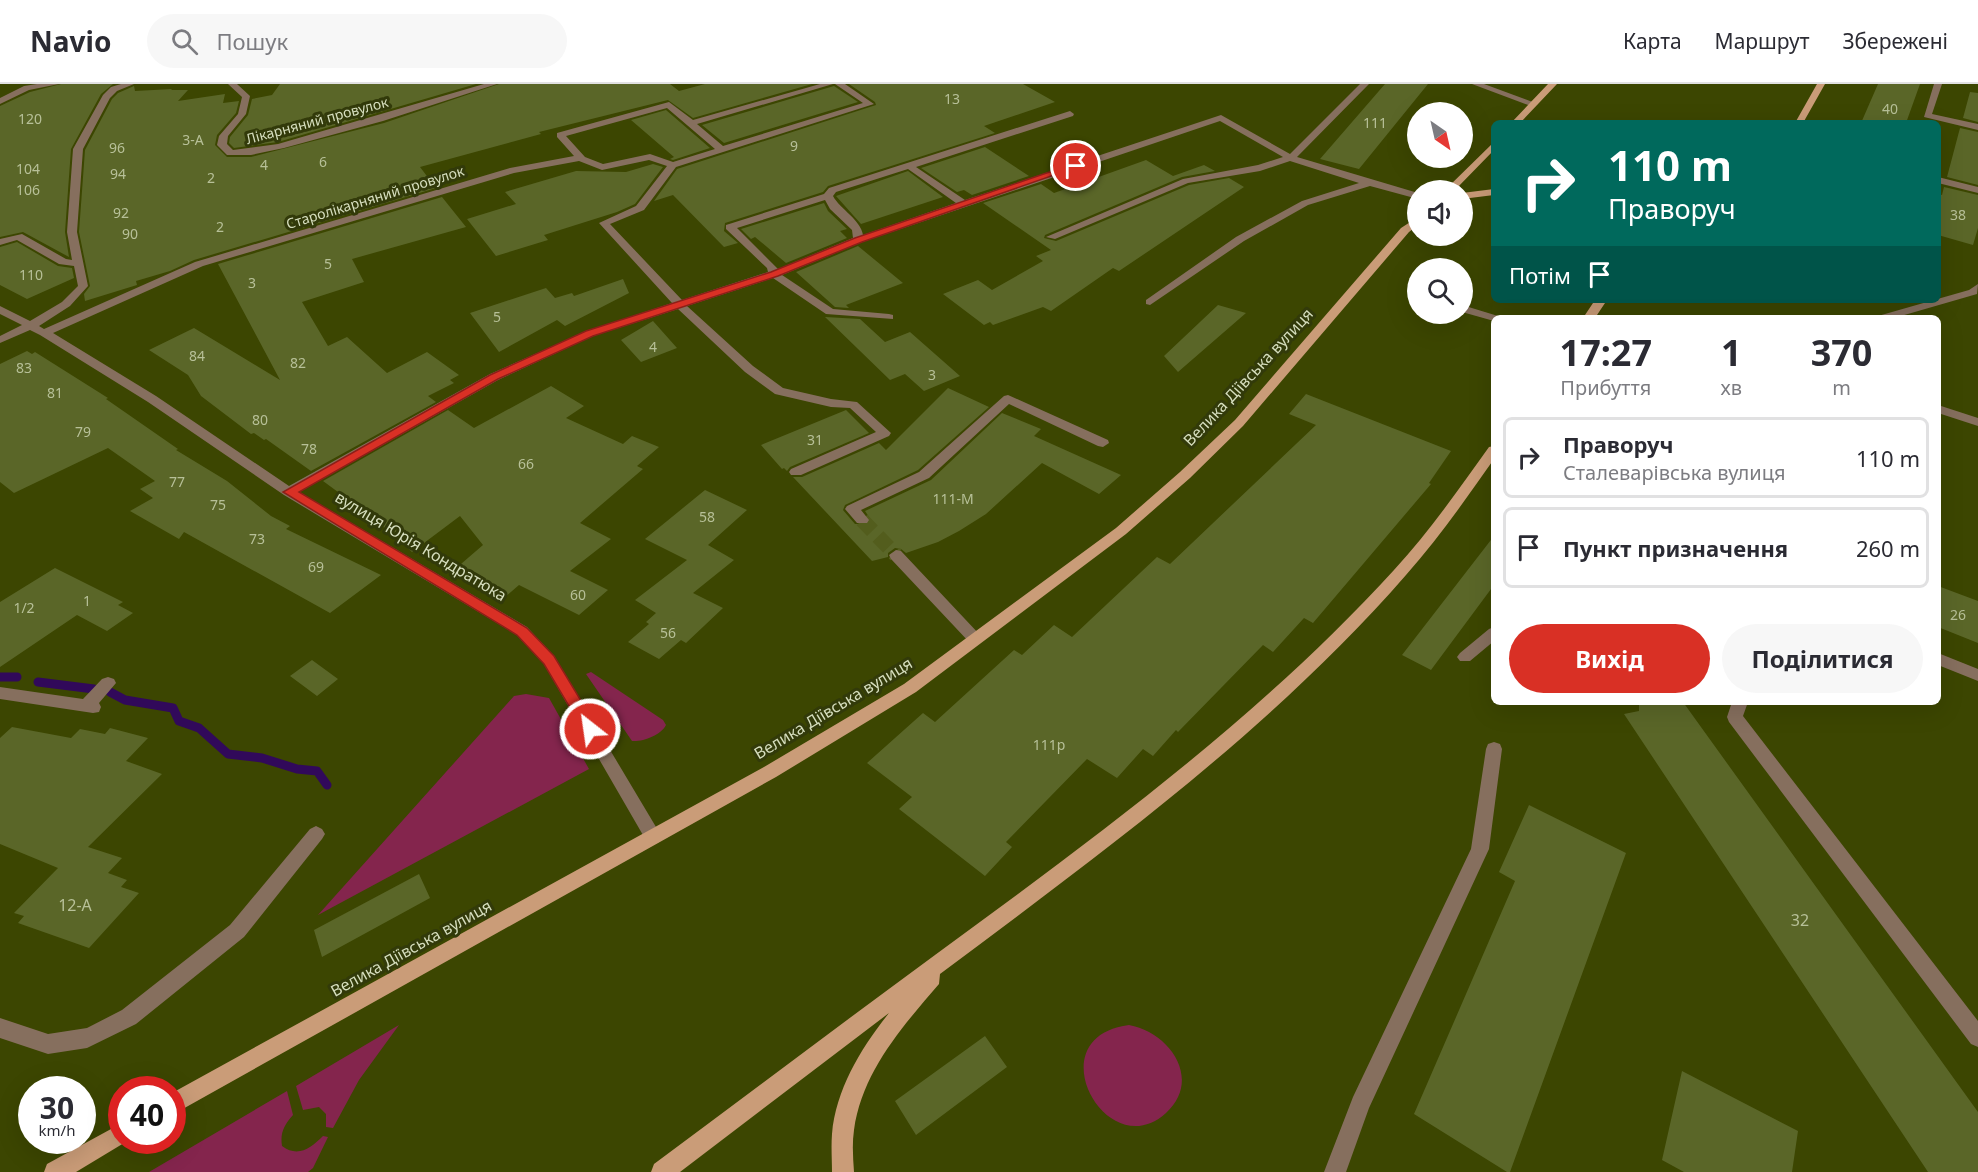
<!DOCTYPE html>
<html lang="uk">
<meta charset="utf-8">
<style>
:root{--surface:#fff;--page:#f7f7f7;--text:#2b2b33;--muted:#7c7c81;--line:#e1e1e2;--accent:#d93025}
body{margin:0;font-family:"Noto Sans",sans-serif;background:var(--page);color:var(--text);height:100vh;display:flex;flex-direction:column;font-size:22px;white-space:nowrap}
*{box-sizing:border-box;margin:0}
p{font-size:20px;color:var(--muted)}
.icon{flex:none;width:33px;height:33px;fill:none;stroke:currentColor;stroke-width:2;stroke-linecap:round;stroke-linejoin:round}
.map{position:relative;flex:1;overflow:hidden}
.side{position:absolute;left:1491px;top:231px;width:450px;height:390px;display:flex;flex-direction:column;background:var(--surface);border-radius:9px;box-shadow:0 6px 24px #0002}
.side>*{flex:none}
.hud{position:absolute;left:1491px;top:36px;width:450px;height:183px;border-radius:9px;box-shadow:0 6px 24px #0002;background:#00695c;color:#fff;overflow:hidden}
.needle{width:39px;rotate:146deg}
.controls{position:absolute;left:1407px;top:18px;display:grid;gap:12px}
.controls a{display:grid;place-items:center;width:66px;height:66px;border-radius:50%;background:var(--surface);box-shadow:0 6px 24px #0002;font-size:30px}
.speed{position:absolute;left:18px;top:992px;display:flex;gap:12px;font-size:30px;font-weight:700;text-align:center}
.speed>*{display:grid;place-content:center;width:78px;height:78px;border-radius:50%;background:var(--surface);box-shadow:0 6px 24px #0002;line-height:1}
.speed small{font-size:15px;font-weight:400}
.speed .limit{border:9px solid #d22;background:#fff;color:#111}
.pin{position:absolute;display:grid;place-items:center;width:51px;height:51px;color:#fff;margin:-26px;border:3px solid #fff;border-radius:50%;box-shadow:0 2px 6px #0007}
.me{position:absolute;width:66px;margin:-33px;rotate:330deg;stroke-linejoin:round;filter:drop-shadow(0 0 4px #0008)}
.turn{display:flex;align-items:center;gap:21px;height:126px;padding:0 18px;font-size:27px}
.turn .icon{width:78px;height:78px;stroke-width:2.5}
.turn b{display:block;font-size:42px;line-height:51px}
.then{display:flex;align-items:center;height:57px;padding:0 18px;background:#0003;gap:12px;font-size:22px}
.eta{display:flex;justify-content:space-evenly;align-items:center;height:102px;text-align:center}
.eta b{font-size:36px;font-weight:700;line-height:42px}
.cta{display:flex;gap:12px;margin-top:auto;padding:12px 18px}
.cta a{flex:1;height:69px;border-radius:36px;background:var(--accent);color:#fff;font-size:24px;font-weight:700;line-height:69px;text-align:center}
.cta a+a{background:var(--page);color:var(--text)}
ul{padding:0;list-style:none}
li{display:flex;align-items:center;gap:18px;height:81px;margin:0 12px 9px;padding:0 6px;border:3px solid var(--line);border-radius:9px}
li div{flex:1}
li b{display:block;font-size:22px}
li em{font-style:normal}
header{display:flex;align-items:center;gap:36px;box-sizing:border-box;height:84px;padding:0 30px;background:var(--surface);border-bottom:2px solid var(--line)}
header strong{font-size:28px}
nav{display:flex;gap:33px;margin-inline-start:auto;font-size:21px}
.search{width:420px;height:54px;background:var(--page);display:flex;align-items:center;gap:15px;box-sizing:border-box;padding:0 21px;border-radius:33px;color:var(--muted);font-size:22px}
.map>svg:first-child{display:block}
</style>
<header>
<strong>Navio</strong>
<div class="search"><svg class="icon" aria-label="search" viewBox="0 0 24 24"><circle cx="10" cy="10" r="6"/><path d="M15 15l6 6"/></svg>Пошук</div>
<nav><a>Карта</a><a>Маршрут</a><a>Збережені</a></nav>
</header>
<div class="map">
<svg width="1978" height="1088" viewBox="0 0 1978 1088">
<rect width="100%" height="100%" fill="#3c4601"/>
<path fill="#84254d" d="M591 588 663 636 666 641C661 651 643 658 632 657L586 590Z
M526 610 549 614 589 685 318 831 514 612Z
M399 941 359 996 333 1044 326 1043V1030L319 1023 303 1026 296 1002Z
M1129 941C1169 948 1203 995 1166 1029 1107 1083 1035 953 1129 941Z
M287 1007 293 1031C284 1041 280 1049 282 1062 298 1074 311 1064 323 1052L328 1053 313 1084 308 1088H149Z"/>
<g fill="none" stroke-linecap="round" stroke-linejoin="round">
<path stroke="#31095a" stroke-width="9" d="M0 593H17
M38 598 94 605
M110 608 125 616 173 624 179 637 199 644 228 670 262 674 297 685 317 687 327 701"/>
</g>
<path fill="#5a6628" d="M61 0H113L101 10 71 65 65 148 69 173 23 148 0 153V22L30 8Z
M280 0H476L278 58 234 64 229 59 230 53 248 31 252 15 272 11Z
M499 0H670L679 7 705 0H812L693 34 668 16 539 48 541 50 420 83 436 104 194 176 170 187 136 197 137 201 85 217 84 210 90 202 79 148 85 66 112 15 118 9 134 2 135 7 172 5 171 6H188L178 17 225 10 223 19 239 17 236 29 217 51 215 61 227 73H251L384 39Z
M849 0H1023L1055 18 984 42 995 49 828 102 823 108 725 139 724 147 738 159 724 163 673 111 654 117 677 85 876 21 875 18Z
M1385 0H1428L1359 85 1320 75Z
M1878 0H1920L1906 39H1861Z
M834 2 858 18 724 59 702 41Z
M1970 8 1978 9V38L1963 34Z
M666 26 710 64 673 76 670 75 674 73 631 36Z
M1960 44 1978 48V101L1947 93Z
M985 63 1029 92 972 111 964 106 957 108 921 84Z
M1146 76 1173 92 1204 81 1215 87 1182 93 1045 151 1044 154 1056 157 1189 101 1229 94 1244 103 1119 187 1113 184 1051 227 1043 223 993 241 990 238 984 241 943 210 978 196 992 206 1043 177 1036 172 1051 166 983 119 1041 100 1054 109Z
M653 80 663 83 635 120 617 128 544 151 548 156 496 172 467 135 516 120 505 108 576 87 626 88Z
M908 87 943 113 861 140 836 112Z
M1944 103 1978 111V144L1973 161 1938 151V110L1942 111Z
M442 113 466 143 352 175 364 198 302 218 328 262 347 253 387 289 427 268 459 291 450 296 454 299 428 312 436 318 311 387 266 355 264 356 254 349 251 350 201 312 188 291 149 266 194 244 280 296 218 180Z
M824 119 828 127 847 145 840 147 847 154 786 179 755 153 751 155 741 145Z
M17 158 58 182 72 184 74 194 27 215 0 201V163Z
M858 162 903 199 846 221 849 224 835 223 796 188Z
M623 195 629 209 565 242 557 236 499 268 470 229 546 204 555 214 572 209 574 212Z
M1218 221 1246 229 1178 288 1164 272Z
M825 233 860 235 885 258 910 248 960 292 924 307 905 290 890 296Z
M653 237 677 264 641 278 621 256Z
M27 267 32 270 35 268 108 314 106 315 178 365 176 366 227 397 271 432 290 442 286 445 381 491 330 529 184 448 179 455 130 427 153 414 140 405 155 397 108 364 14 409 0 398V280Z
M551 302 584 322 566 334 623 360 632 352 659 363 637 382 643 385 580 439 611 455 570 487 608 506 579 531 519 501 505 513 454 486 483 461 460 432 412 468 372 433 323 397 448 326 474 344Z
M948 304 989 323 918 386 845 421 843 426 855 440H869L871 436 865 427 931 396 1002 329 1041 345 1034 352 1121 391 1099 410 1042 379 986 430 959 447 938 458 906 469 901 465 895 464 888 469V473L872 477 793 393H802L879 359 886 366Z
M1306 310 1451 367 1429 399 1431 400 1313 539 1304 534 1273 568 1263 561 1178 648 1176 646 1153 672 1143 665 1117 694 1087 675 1006 758 1012 763 985 792 899 725 912 713 867 679 923 629 935 638 1014 566 1022 571 1054 541 1072 553 1157 473 1170 480 1316 341 1289 330Z
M846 326 869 349 790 383 787 387 784 384 782 385 761 361Z
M705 406 747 426 708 461 734 476 693 509 723 524 686 559 681 556 659 575 628 558 649 540 646 538 656 529 635 516 687 476 645 455Z
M1494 452V501L1431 586 1402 571Z
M55 484 123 518 118 521 133 529 107 547 77 531 0 583V518Z
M1938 502 1978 517V559L1938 543Z
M312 576 338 595 317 612 290 592Z
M1639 618H1683L1978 1028V1088H1928L1624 630 1639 627Z
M12 643 71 654 80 645 105 650 110 644 148 654 126 677 162 690 88 763 122 774 108 789 127 796 121 803 139 809 89 864 18 839 24 832 14 829 58 784 0 760V654Z
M1529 721 1626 769 1510 1088H1507L1414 1030 1515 797 1499 788Z
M419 790 430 814 322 873 314 846Z
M985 952 1007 983 916 1051 895 1017Z
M1682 987 1798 1047 1792 1088H1684L1662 1076Z"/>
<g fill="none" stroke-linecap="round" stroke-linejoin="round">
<path stroke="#535d1d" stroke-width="15" stroke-dasharray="15 8" stroke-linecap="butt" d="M862 436 896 471"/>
<path fill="#866f5e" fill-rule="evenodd" d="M37 0H59L29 6 0 20V14L24 2Z
M121 0H134L117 7 110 14 83 65 77 148 88 202 70 222 39 242 44 245 195 178 510 84 574 72 557 53V49L669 18 693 36 820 0H833L697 40 723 62 863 19 835 0H845L874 20 676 83 644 126 610 140 682 216 768 188 767 184 726 145V141L824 110 829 104 1070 27 1074 30 1073 32 916 83 965 116 1221 31 1290 70 1360 0H1369L1297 73 1418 109V115L1370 102 1308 121 1244 157 1150 221 1146 220V216L1236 153 1302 117 1359 99 1290 77 1260 87 1188 99 1055 155 1046 153 1183 95 1258 81 1283 73 1220 37 862 158 782 191 833 225 889 230 893 231V235L826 230 773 194 687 222 753 282 783 304 831 315 857 318 891 349 889 352 801 391H791L789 388 791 385 876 348 850 324 831 323 775 310 745 288 678 225 593 252 498 296 299 408 527 543 554 572 659 748 662 753 659 758 653 761 647 758 544 580 517 551 284 411 148 318 40 251 30 246 0 259V252L22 241 0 230V222L30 237 62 218 78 202 74 182 59 180 17 156 0 161V155L22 150 66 175 72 176 67 148 73 65 103 11 111 3ZM667 24 715 65 673 78 650 70 603 80 585 73 566 52ZM649 76 667 82 636 122 599 139 672 219 585 248 490 290 289 402 156 312 53 249 203 182 514 89 579 77 602 86ZM908 85 956 119 863 151C861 136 840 125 833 112L836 108ZM825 116 830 125 852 146 853 154 778 185 737 144Z
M228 0H237L250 12 246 30 228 52 227 60 233 66 278 60 484 0H497L383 37 284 64 251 71H227L217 61 219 52 238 30 242 13Z
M1472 0H1484L1538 20 1531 22Z
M1934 0H1942L1932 30 1978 40V46L1924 33Z
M1938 93 1978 103V109L1938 99Z
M1978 200 1977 210 1894 234H1876L1878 232 1969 206Z
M1462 221 1498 232 1500 234H1494V237L1462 228Z
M1008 311 1108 356 1109 359 1103 363 1098 362 1009 320 929 394 861 426 869 436 867 439H857L845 425 847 422 919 388 1004 312Z
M1938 321 1978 334V342L1938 329Z
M896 466 901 467 980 551 983 555 980 559H970L891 475 889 471Z
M1494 543V557L1470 577H1460L1457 573 1460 569 1489 545Z
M1938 569 1978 585V597L1938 581Z
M108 593 114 595 116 599 99 619 101 623 99 628 93 629 0 615V603L83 615 102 595Z
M1732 618H1748L1743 632 1978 937V963L1971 960 1729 638 1727 633Z
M1494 658 1500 660 1502 665 1489 765 1369 1024 1346 1088H1324L1353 1013 1471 765 1486 665 1488 660Z
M316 742 322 745 325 750 322 755 244 853 136 940 87 964 48 970 0 954V934L48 950 87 944 122 926 230 841 310 745Z"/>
<path fill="#ca9c78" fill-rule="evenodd" d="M1548 0H1557L1520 39H1511Z
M1817 0H1825L1803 39H1795Z
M1494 58V66L1455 106H1445Z
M1494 105V111L1462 115V109Z
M1418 133V141L1409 148 1243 342 1190 394 1126 450 916 608 776 693 172 1031V1009L764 683 904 600 1116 444 1180 388 1235 336 1401 144Z
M1595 216H1607L1595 234H1583Z
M1494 362V375C1466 415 1438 455 1406 491 1271 646 1103 768 940 890L939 900C902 943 862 988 854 1046 852 1060 853 1074 854 1088H832C832 1076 831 1063 832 1050 836 1005 861 964 889 929L680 1088H651L654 1080C748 1010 841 940 935 871 1096 753 1259 634 1394 486 1429 448 1459 405 1489 363Z
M122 1039V1056H129L76 1088H44L47 1080Z"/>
</g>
<path fill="#d93025" stroke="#8d1f18" stroke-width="1.5" d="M1073 80 1080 82 862 158 778 192 593 252 498 295 299 408 527 544 554 572 595 640 598 645 595 649H585L544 580 517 551 283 408 490 291 586 247 771 188 855 154Z"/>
<g text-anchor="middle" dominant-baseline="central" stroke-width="6" stroke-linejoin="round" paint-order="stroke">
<g font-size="14" fill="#b7c098">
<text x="952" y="14">13</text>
<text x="1890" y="24">40</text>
<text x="30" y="34">120</text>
<text x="1375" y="38">111</text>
<text x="193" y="55">3-А</text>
<text x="794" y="61">9</text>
<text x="117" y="63">96</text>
<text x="323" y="77">6</text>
<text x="264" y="80">4</text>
<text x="28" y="84">104</text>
<text x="118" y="89">94</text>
<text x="211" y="93">2</text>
<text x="28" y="105">106</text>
<text x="121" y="128">92</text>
<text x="1958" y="130">38</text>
<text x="220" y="142">2</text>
<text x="130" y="149">90</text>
<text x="328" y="179">5</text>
<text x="31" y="190">110</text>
<text x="252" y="198">3</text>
<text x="497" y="232">5</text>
<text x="653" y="262">4</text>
<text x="197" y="271">84</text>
<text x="298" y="278">82</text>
<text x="24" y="283">83</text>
<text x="932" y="290">3</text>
<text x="55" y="308">81</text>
<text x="260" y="335">80</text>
<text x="83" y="347">79</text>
<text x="815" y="355">31</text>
<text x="309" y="364">78</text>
<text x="526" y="379">66</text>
<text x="177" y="397">77</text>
<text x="953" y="414">111-М</text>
<text x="218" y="420">75</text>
<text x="707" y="432">58</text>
<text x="257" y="454">73</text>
<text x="316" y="482">69</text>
<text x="578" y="510">60</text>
<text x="87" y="516">1</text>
<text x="24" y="523">1/2</text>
<text x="1958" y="530">26</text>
<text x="668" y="548">56</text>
<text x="1049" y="660">111р</text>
</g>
<g font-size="14" fill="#d6debe" stroke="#323a0a">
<text transform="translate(317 36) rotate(-15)">Лікарняний провулок</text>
<text transform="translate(375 113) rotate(-17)">Старолікарняний провулок</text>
</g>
<g font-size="16" fill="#d6debe" stroke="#323a0a">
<text transform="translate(1248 293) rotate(-47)">Велика Діївська вулиця</text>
<text transform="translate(421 462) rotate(31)">вулиця Юрія Кондратюка</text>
<text transform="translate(833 624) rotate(-31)">Велика Діївська вулиця</text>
<text transform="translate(411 864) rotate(-29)">Велика Діївська вулиця</text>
</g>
<g font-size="16" fill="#b7c098">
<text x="75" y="821">12-А</text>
<text x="1800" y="836">32</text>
</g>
</g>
</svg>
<div class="controls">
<a><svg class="needle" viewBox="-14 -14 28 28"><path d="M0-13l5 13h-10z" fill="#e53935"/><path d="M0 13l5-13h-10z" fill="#7c7c81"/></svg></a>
<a><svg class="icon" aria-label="sound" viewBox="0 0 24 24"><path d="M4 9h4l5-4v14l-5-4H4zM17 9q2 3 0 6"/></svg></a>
<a><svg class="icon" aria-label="search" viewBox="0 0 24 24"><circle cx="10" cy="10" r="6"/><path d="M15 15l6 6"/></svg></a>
</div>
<div class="speed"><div>30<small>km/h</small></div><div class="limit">40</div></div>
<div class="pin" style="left:1076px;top:82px;background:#d93025"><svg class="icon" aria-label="arrive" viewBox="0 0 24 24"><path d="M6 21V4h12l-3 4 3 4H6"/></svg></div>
<svg class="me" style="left:590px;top:645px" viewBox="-20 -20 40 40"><circle r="17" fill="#d93025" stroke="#fff" stroke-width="3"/><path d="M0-11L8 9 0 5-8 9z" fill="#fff"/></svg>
<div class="hud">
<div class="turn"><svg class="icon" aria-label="right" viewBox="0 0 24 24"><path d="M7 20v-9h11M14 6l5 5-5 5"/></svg><div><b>110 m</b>Праворуч</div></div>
<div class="then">Потім<svg class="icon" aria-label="arrive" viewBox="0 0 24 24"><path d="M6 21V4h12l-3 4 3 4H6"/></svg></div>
</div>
<section class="side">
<div class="eta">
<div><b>17:27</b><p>Прибуття</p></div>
<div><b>1</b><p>хв</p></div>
<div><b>370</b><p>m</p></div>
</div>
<ul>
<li><svg class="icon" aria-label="right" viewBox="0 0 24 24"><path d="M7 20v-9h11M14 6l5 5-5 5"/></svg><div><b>Праворуч</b><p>Сталеварівська вулиця</p></div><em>110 m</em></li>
<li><svg class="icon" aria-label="arrive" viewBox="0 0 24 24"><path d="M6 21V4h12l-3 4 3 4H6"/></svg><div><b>Пункт призначення</b></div><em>260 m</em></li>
</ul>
<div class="cta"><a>Вихід</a><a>Поділитися</a></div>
</section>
</div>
